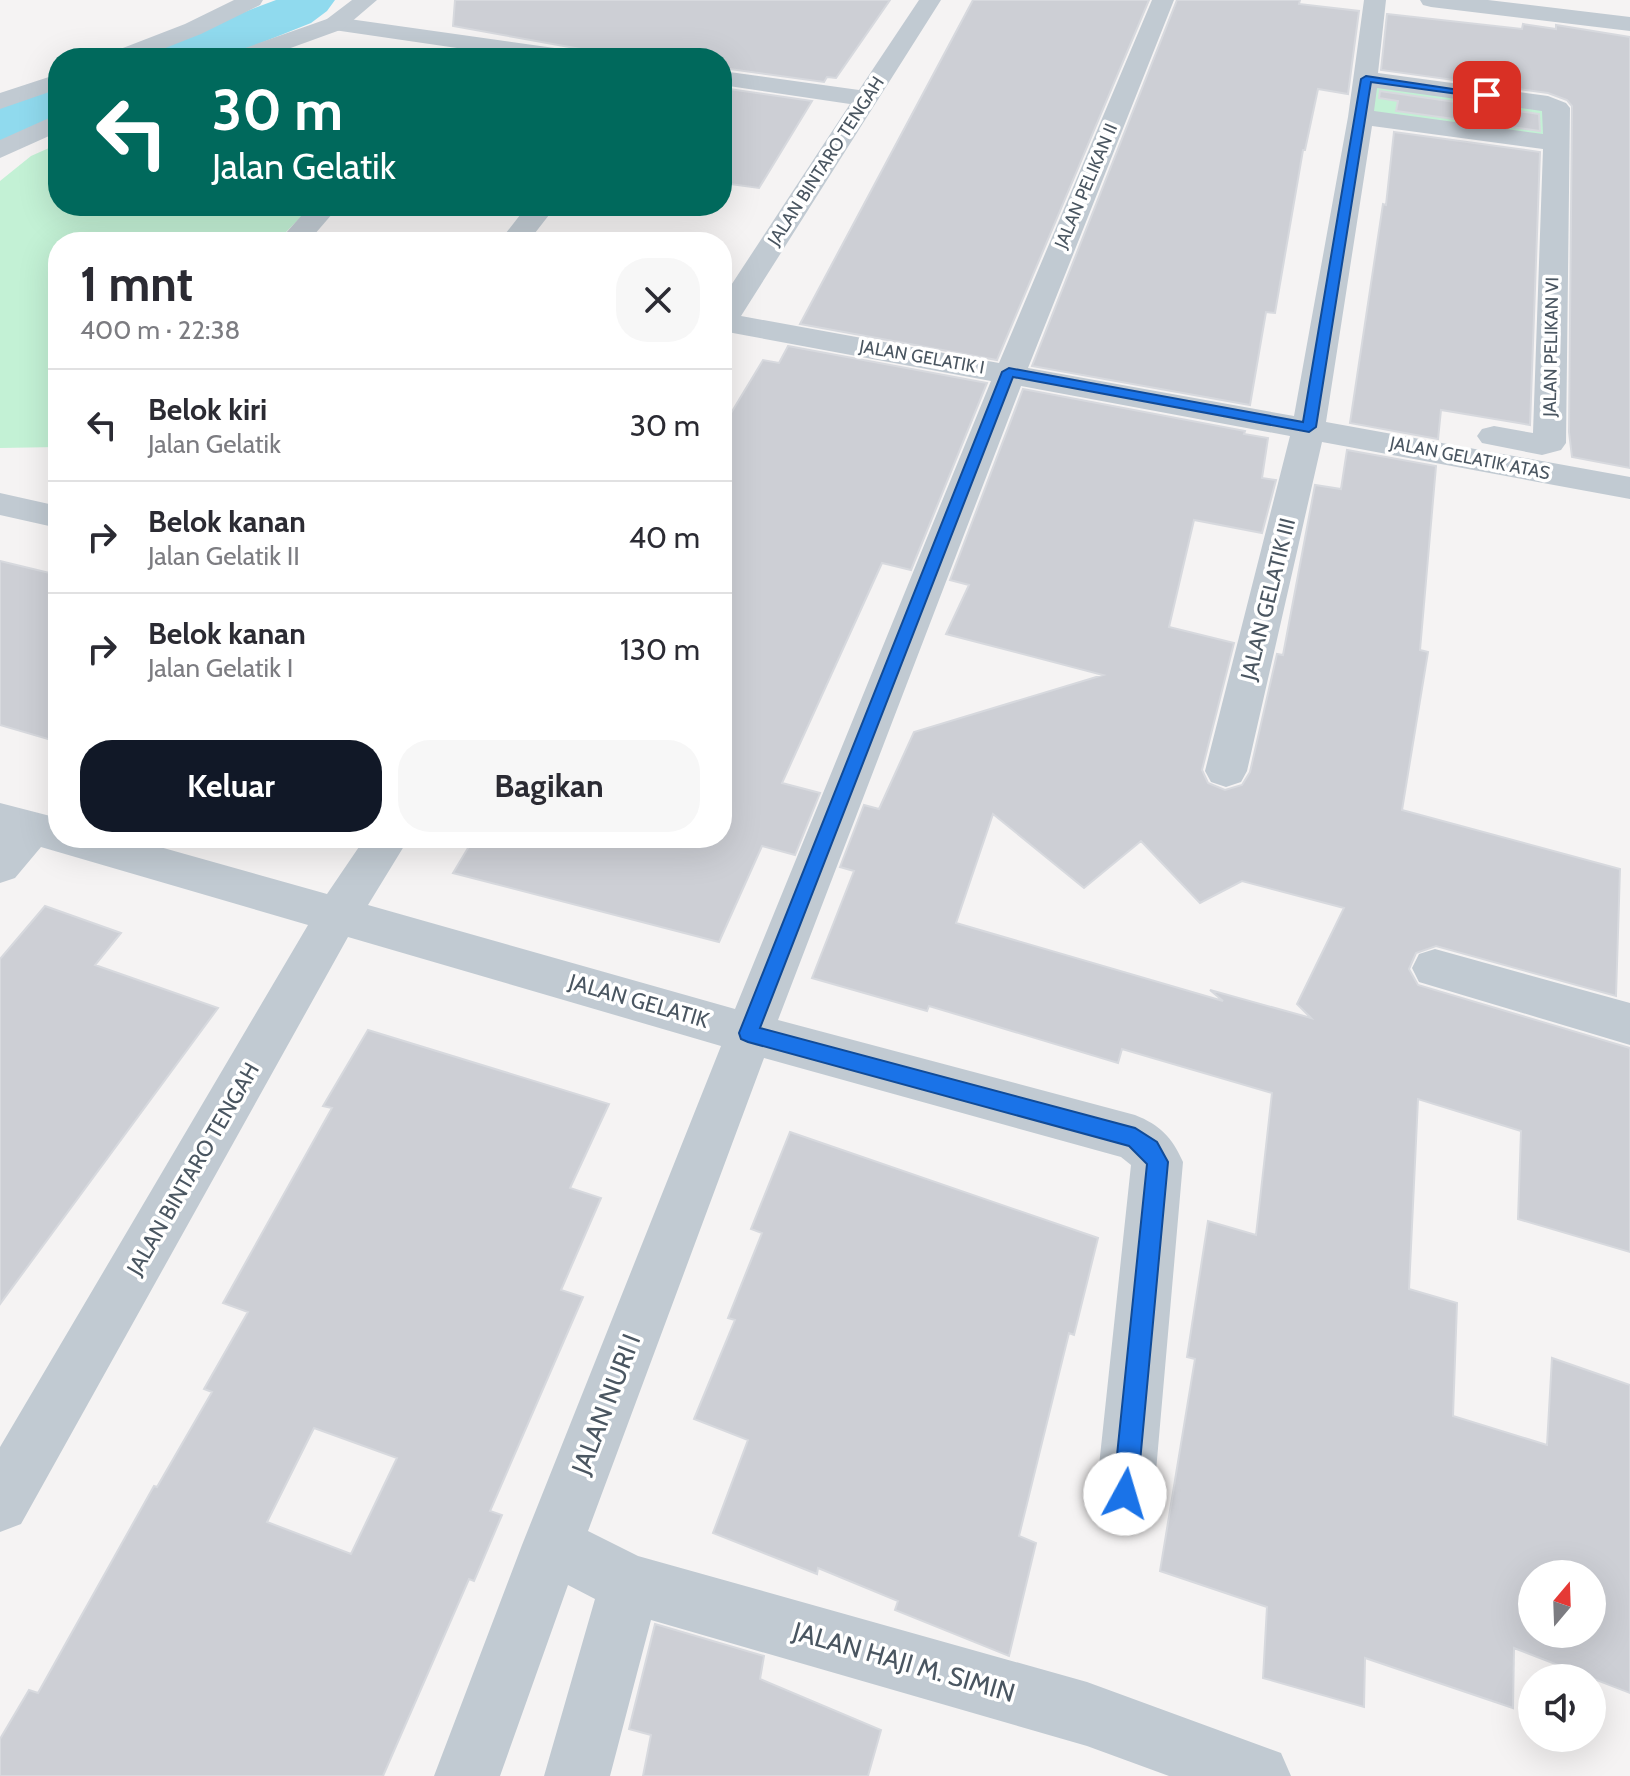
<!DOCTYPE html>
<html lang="id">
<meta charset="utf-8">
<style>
:root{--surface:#fff;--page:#f7f7f7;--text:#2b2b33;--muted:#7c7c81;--line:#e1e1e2;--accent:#111827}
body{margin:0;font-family:Cabin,sans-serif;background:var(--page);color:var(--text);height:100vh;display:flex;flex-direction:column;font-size:30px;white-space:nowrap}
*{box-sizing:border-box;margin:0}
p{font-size:26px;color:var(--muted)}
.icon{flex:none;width:44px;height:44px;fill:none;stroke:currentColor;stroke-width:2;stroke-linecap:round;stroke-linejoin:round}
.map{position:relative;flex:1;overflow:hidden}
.sheet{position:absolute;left:48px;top:232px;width:684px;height:616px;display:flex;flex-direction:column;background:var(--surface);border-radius:32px;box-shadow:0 8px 32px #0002}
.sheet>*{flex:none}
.top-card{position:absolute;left:48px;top:48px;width:684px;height:168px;border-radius:32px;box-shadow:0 8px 32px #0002;background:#00695c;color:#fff;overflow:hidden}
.needle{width:52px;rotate:19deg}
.tools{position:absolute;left:1518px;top:1560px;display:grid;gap:16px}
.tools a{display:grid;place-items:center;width:88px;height:88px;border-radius:50%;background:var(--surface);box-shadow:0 8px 32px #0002;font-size:40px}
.pin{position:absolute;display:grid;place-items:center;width:68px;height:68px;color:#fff;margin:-34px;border-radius:16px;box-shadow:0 4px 12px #0006}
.me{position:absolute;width:88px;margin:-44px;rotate:6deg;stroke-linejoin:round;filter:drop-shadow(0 0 6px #0008)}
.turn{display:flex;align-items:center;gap:28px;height:168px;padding:0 32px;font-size:36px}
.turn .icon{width:104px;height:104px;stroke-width:2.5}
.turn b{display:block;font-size:56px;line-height:68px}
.round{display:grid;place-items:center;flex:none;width:84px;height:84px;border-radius:32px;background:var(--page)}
.overview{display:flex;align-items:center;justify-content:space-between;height:136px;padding:0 32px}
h1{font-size:48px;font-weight:700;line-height:60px}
.cta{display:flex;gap:16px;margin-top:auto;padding:16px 32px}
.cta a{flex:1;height:92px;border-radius:32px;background:var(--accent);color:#fff;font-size:32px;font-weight:700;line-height:92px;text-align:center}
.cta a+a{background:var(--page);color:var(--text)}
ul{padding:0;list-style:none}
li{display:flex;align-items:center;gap:24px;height:112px;padding:0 32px;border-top:2px solid var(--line)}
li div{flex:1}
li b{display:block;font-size:30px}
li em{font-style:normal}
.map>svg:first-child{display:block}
</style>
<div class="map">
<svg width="1630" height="1776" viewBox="0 0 1630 1776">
<rect width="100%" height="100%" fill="#f5f3f3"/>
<path fill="#c3f1d5" d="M1372 84 1547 107 1548 137 1368 112Z
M58 144V206H312L276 242H58V447L0 448V181L31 156Z"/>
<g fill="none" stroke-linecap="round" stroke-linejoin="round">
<path fill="#90daee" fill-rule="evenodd" d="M276 0H335L327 11 311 23 223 58H147L155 46Z
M58 86V123L0 143V105Z"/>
</g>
<path fill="#cdcfd5" stroke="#d7d9de" stroke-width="2" fill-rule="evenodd" d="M455 0H890L836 78 827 77 824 82 722 68V58H591L586 50 453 26Z
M973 0H1149L997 360 800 324Z
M1177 0H1300L1299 4 1359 11 1348 94 1318 89 1305 150H1303L1275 313 1266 312 1250 405 1032 366Z
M1387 14 1522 29 1523 24 1556 29V25L1630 37V468L1572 457 1569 432 1572 106 1567 100 1548 93 1381 70Z
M722 88 812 101 759 188 722 183Z
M1380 91 1539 114 1540 131 1396 111 1398 101 1379 98Z
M1394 132 1540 152 1530 425 1441 410 1438 439 1350 423 1383 204 1386 205Z
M788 346 987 383 911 570 882 563 782 783 820 793 795 855 762 846 719 942 453 873 474 838H722V428L763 360 779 363Z
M1023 389 1245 431 1244 434 1268 438 1262 478 1276 480 1262 533 1194 520 1169 627 1234 643 1202 770 1208 783 1225 790 1242 785 1250 772 1277 654 1283 655 1315 485 1341 489 1347 450 1436 466 1420 650 1428 652 1402 810 1620 869 1616 996 1436 946 1416 953 1409 969 1418 985 1630 1048V1252L1518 1219 1521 1131 1418 1099 1409 1289 1457 1303 1453 1416 1547 1445 1552 1358 1630 1385V1693L1514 1648 1513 1708 1365 1658 1364 1707 1263 1678 1267 1607 1160 1571 1195 1359 1187 1357 1208 1221 1256 1235 1272 1093 1122 1049 1118 1063 929 1006 927 1011 812 978 854 871 840 867 864 805 879 809 914 732 1103 675 946 634 969 585 950 580ZM993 814 1084 888 1141 841 1200 903 1242 881 1344 908 1297 1004 1311 1018 1210 990 1223 1001 956 923ZM1532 1574H1592V1634H1532Z
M0 561 58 575V742L0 725Z
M45 906 121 933 95 965 218 1008 0 1304V959Z
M368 1030 609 1104 570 1188 601 1198 561 1290 583 1297 490 1511 502 1515 474 1581 469 1579 383 1776H0V1739L29 1690 38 1693 154 1486 157 1487 212 1392 204 1389 248 1312 223 1303 332 1108 323 1106ZM314 1428 397 1458 351 1554 267 1522Z
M790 1132 1098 1238 1074 1335 1069 1333 1019 1536 1036 1543 1009 1656 895 1610 898 1601 818 1568 817 1574 713 1533 748 1440 694 1419 735 1320 728 1318 762 1233 751 1229Z
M655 1624 764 1656 760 1679 881 1730 868 1776H643L651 1735 629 1729Z"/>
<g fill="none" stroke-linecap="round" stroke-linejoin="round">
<path fill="#c1cad2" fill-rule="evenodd" d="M234 0H263L260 5 201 34 140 58H107L110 53 185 24Z
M919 0H941L741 316 999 363 1152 0H1174L1028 368 1294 416 1348 117 1364 0H1386L1378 73 1548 96 1566 103 1570 108 1566 443 1561 450 1542 455 1482 443 1477 436 1482 429 1494 426 1533 433 1543 149 1372 126 1326 422 1630 477V499L1322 442 1247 771 1241 782 1226 787 1211 782 1205 771 1290 436 1021 386 778 1020 1135 1115C1160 1125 1172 1137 1183 1162L1154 1494 1146 1515 1125 1523 1104 1515 1096 1494 1131 1165 1121 1157 764 1058 588 1531 638 1556 1087 1682 1281 1753 1291 1776H1169L1087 1746 651 1620 610 1776H544L595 1599 568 1585 500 1776H434L522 1545 721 1046 348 937 21 1524 0 1532V1447L308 925 41 847 15 878 0 883V803L58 818V838H128L327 894 365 838H409L368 905 735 1009 991 381 722 331V299L850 104 722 85V71L859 90ZM1377 88 1542 111 1543 134 1374 111Z
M1420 0H1488L1630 17V31L1431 7 1423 5Z
M335 17 576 51 585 53 588 58H525L327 29 323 24 327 19Z
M58 74V89L0 109V93Z
M310 206H339L308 242H278Z
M527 206H556L528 242H499Z
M0 493 58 506V528L0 515Z
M1435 949 1630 1003V1045L1419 982 1412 968 1419 954Z"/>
<path fill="#c1cad2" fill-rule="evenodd" d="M352 0H377L343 29 263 58H228L231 53 327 19Z
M58 114V132L0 158V140Z"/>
</g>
<path fill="#1a73e8" stroke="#114b97" stroke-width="2" d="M1366 76 1493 95 1487 98 1371 82 1316 427 1309 432 1013 377 760 1028 1135 1128 1157 1142 1168 1162 1137 1494 1134 1503 1125 1506 1117 1503 1113 1494 1147 1164 1129 1146 748 1042 741 1039 739 1033 1002 372 1009 368 1303 422 1361 79Z"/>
<g text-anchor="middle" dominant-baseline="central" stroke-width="7" stroke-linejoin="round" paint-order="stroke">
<g font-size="18" fill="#4a5661" stroke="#fff">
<text transform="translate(826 161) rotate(-57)">JALAN BINTARO TENGAH</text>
<text transform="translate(1086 186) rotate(-67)">JALAN PELIKAN II</text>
<text transform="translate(1551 347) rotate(-89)">JALAN PELIKAN VI</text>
<text transform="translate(922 357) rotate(10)">JALAN GELATIK I</text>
<text transform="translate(1470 458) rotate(11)">JALAN GELATIK ATAS</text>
</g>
<g font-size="22" fill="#4a5661" stroke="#fff">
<text transform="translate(1268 599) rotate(-76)">JALAN GELATIK III</text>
<text transform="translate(639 1001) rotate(16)">JALAN GELATIK</text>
<text transform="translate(193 1169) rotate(-60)">JALAN BINTARO TENGAH</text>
</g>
<g font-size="26" fill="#4a5661" stroke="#fff">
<text transform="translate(606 1404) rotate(-69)">JALAN NURI I</text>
<text transform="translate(904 1662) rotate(16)">JALAN HAJI M. SIMIN</text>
</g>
</g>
</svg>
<div class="tools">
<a><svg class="needle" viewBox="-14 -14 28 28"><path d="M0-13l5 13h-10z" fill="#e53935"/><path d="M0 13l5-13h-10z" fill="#7c7c81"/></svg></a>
<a><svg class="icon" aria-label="sound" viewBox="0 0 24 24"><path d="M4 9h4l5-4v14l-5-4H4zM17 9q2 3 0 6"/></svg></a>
</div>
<div class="pin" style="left:1487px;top:95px;background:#d93025"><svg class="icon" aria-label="arrive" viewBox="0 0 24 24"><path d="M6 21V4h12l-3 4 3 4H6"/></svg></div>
<svg class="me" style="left:1125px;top:1494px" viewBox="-20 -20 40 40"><circle r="19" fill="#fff"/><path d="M0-13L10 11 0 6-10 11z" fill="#1a73e8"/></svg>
<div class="top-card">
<div class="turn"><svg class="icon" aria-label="left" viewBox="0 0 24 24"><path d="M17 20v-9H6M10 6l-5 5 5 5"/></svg><div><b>30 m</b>Jalan Gelatik</div></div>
</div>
<section class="sheet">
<div class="overview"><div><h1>1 mnt</h1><p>400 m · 22:38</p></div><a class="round"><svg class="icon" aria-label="close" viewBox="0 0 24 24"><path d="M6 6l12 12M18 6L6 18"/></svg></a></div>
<ul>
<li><svg class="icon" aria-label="left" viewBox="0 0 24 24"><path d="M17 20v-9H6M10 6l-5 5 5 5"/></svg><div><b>Belok kiri</b><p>Jalan Gelatik</p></div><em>30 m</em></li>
<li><svg class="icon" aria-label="right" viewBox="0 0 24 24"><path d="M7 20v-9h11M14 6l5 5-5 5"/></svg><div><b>Belok kanan</b><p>Jalan Gelatik II</p></div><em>40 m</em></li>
<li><svg class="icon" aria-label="right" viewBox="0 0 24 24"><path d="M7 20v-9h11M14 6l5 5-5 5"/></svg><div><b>Belok kanan</b><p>Jalan Gelatik I</p></div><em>130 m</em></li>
</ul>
<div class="cta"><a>Keluar</a><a>Bagikan</a></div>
</section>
</div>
